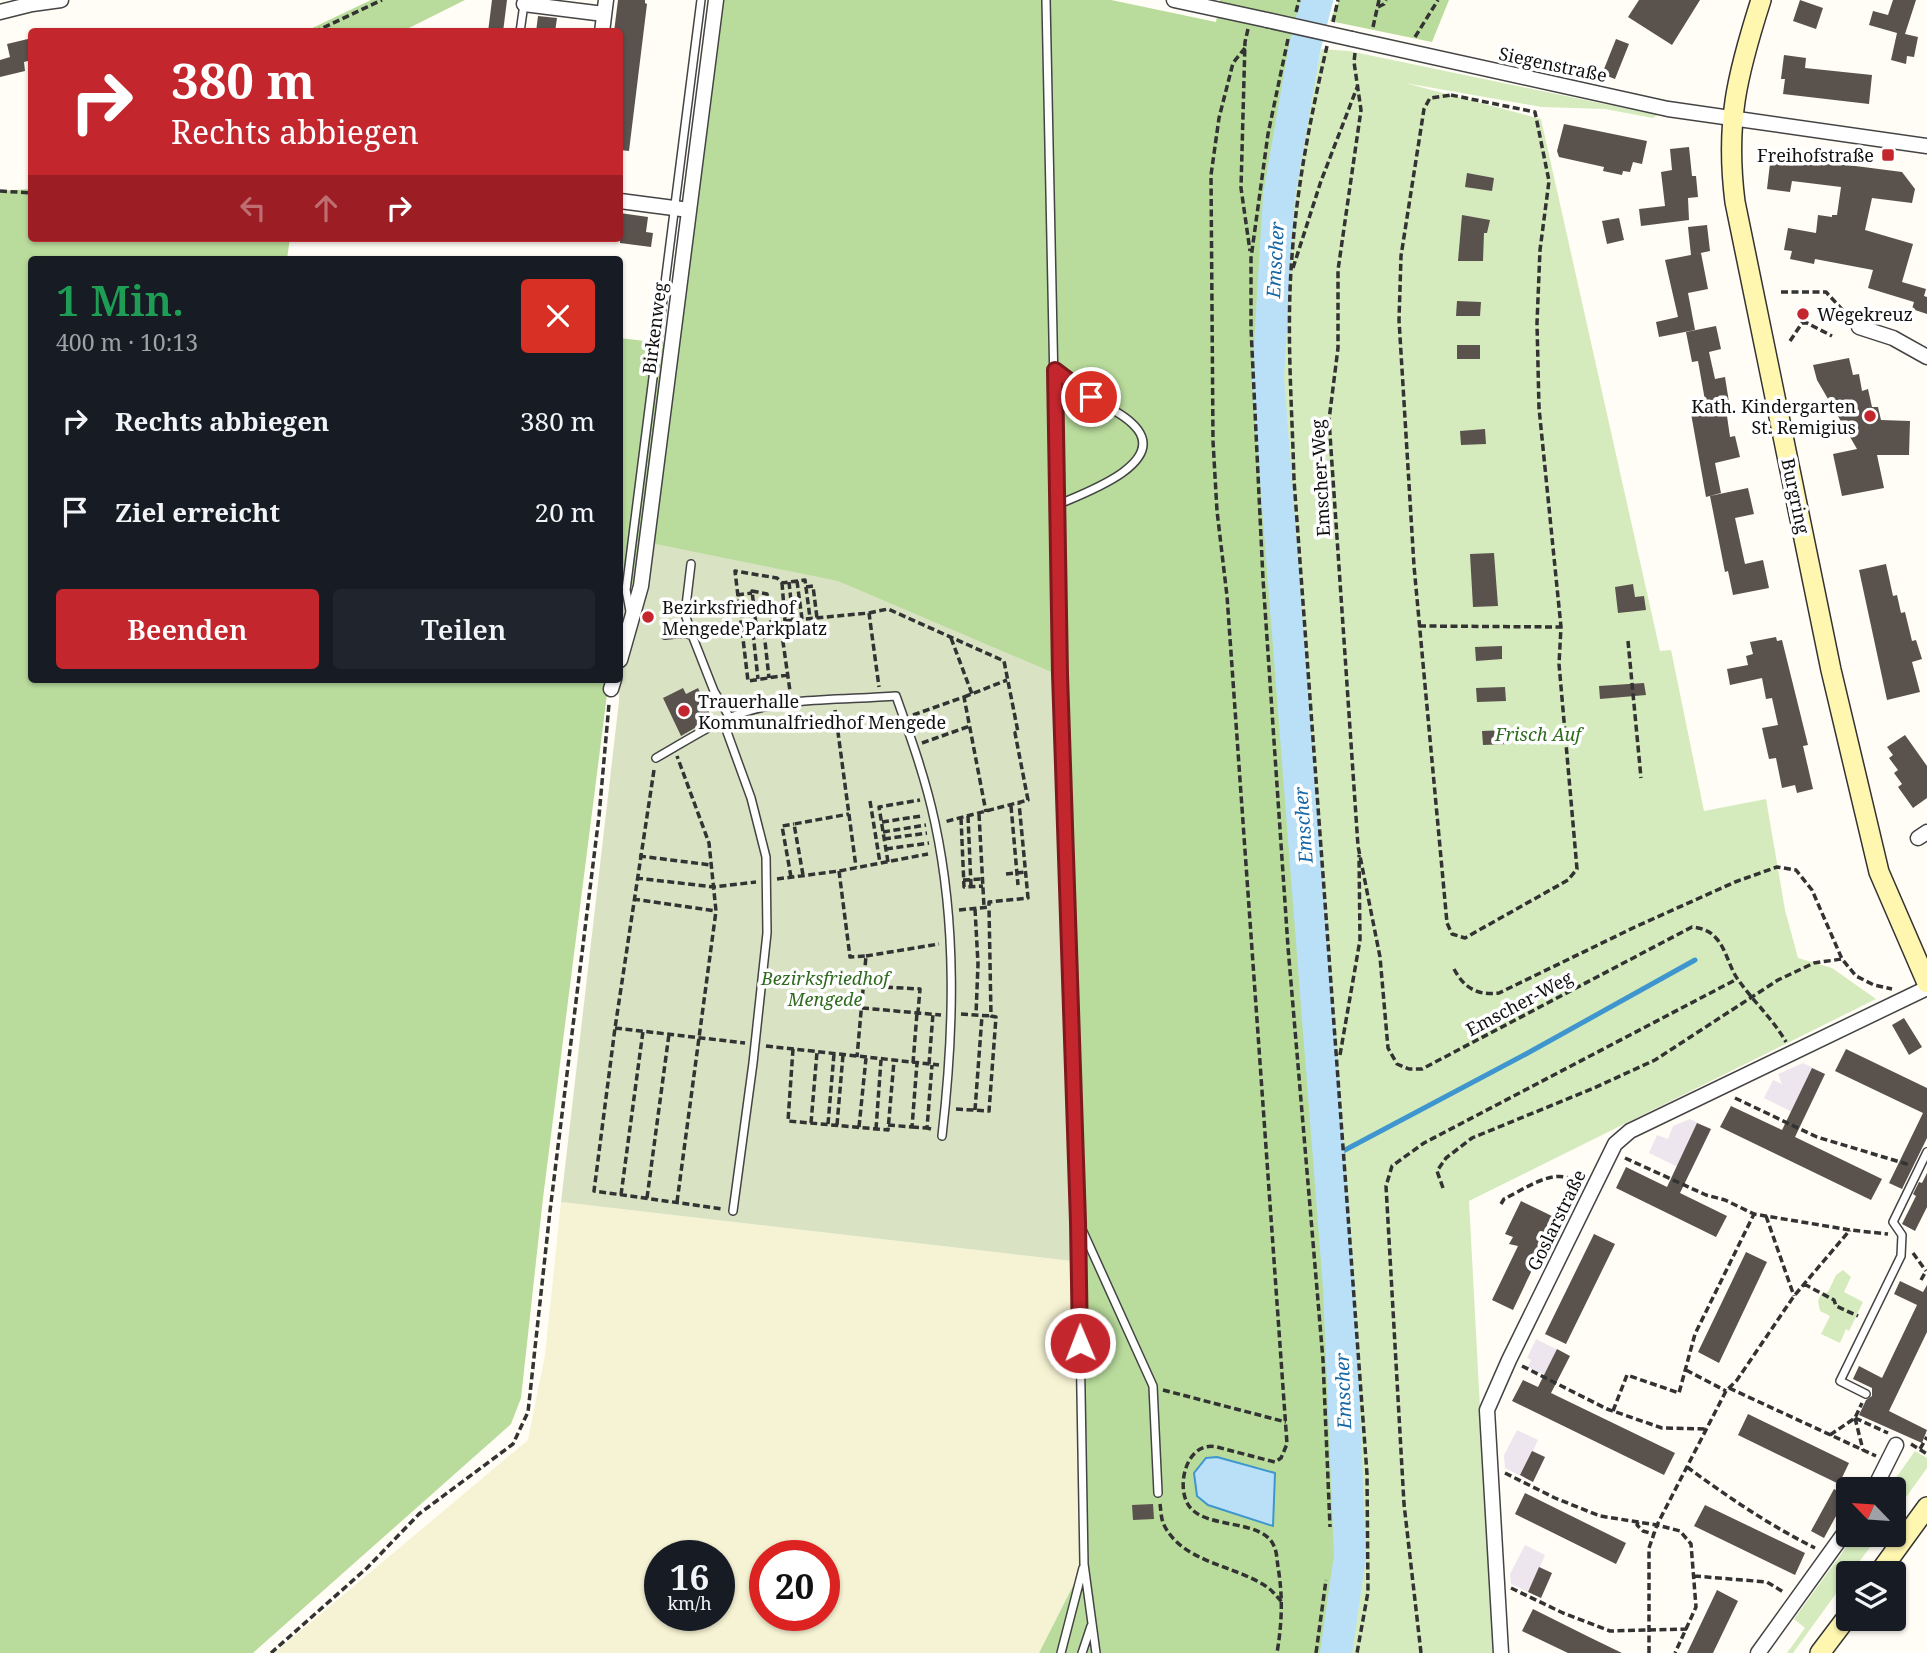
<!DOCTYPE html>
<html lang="de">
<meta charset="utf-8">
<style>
:root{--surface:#171b24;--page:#20242c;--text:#f1f3f6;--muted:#9ea1a6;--accent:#c4262e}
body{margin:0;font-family:"Noto Serif",serif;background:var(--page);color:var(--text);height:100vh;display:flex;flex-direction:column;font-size:26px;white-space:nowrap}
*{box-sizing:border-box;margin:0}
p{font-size:23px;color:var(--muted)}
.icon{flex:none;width:38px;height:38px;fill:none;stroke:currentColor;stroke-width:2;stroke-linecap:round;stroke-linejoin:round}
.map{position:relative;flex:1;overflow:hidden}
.drawer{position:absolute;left:28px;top:256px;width:595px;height:427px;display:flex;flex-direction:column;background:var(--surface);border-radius:7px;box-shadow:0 2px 5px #0004}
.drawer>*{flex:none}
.top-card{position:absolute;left:28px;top:28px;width:595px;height:214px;border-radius:7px;box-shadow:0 2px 5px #0004;background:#c4262e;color:#fff;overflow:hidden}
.needle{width:46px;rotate:295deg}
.controls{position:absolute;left:1836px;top:1477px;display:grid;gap:14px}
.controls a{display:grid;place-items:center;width:70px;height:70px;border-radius:7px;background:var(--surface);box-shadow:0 2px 5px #0004;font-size:35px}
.speed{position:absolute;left:644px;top:1540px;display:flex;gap:14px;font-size:35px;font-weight:700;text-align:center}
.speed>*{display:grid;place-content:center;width:91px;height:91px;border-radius:50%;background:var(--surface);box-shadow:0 2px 5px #0004;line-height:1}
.speed small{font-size:18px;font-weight:400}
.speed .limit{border:10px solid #d22;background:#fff;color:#111}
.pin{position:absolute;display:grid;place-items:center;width:60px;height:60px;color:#fff;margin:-30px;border:4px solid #fff;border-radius:50%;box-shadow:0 2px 7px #0007}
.me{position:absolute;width:77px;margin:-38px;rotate:359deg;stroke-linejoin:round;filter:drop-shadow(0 0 5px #0008)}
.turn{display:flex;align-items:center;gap:24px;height:147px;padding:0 28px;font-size:32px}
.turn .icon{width:91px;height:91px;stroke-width:2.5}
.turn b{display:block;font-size:49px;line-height:60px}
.lanes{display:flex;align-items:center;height:66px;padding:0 28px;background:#0003;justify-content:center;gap:35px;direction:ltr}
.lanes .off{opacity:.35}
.round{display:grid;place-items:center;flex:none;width:74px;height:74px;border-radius:7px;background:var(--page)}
.overview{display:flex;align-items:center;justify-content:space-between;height:119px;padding:0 28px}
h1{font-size:42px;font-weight:600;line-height:52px;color:#1e9e55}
.cta{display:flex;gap:14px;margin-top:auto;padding:14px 28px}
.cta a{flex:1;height:80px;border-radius:7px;background:var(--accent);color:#fff;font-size:28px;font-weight:600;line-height:80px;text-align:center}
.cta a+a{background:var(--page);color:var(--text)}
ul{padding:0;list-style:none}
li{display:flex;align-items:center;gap:21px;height:91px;padding:0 28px}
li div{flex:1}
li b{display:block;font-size:26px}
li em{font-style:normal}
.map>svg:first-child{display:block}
</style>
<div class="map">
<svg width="1927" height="1653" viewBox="0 0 1927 1653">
<rect width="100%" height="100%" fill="#fffdf5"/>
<path fill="#eee6ef" d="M1803 1063 1825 1074 1804 1118 1764 1098 1773 1080 1782 1084 1778 1074Z
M1690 1119 1711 1129 1690 1173 1649 1153 1657 1135 1668 1139 1673 1126Z
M1536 1339 1570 1356 1557 1381 1528 1367 1531 1360 1527 1358Z
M1517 1430 1538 1440 1533 1451 1545 1457 1533 1482 1505 1468 1504 1455Z
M1525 1545 1545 1555 1540 1567 1552 1573 1541 1598 1511 1584 1510 1574Z"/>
<path fill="#f6f3d4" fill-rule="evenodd" d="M561 1202 1072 1261 1084 1564 1039 1653H274L528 1440 545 1355ZM660 1556H719V1615H660ZM765 1556H824V1615H765Z"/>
<path fill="#d5ebbd" d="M1321 49 1349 51 1657 115 1653 118 1605 109 1542 107 1405 83 1541 119 1660 651 1671 650 1704 811 1766 799 1785 910 1798 958 1832 968 1876 999 1469 1201 1493 1653H1336L1350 1556 1339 1287 1268 378 1273 296Z
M1843 1270 1851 1277 1844 1292 1863 1302 1849 1331 1846 1329 1840 1343 1821 1334 1830 1316 1820 1311 1818 1301 1821 1294 1828 1292 1836 1275Z
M1915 1451 1927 1458V1468L1894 1514V1489H1888Z
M1855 1535H1879L1851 1573H1848V1577L1793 1653H1787L1805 1628 1794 1619Z"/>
<path fill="#b9dc9c" d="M371 0H465L403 31H306Z
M722 0H1111L1216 22 1220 0H1317L1305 46 1279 196 1268 378 1339 1287 1350 1556 1336 1653H1039L1084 1564 1061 943 641 586 621 585 620 597V338L670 344Z
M1339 0H1449L1432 42 1330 21Z
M31 189 32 238H290L287 259H32V679H609L543 1198 521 1398 511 1424 253 1653H0V191Z"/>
<path fill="#d9e3c4" d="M646 542 838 581 1054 673 1072 1261 561 1202 619 701 621 585 641 586Z"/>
<path fill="#b9e0f7" stroke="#3f96cf" stroke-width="2" d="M1217 1457 1275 1473 1273 1526 1208 1505 1197 1496 1194 1473 1206 1458Z"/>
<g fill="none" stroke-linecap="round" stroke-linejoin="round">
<path stroke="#3f96cf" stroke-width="5" d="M1328 1159 1526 1054 1695 960"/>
<path stroke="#b9e0f7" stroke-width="32" d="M1317 0 1305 46 1279 196 1268 378 1339 1287 1350 1556 1336 1653"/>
</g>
<path fill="#5a524d" d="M492 0H507L503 32H488Z
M618 0H645V3L647 4 629 151 620 150V32H614Z
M1639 0H1700L1672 45 1628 17Z
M1800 0 1823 8 1816 29 1793 21Z
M1893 0H1916L1905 34 1918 37 1914 57 1907 56 1906 64 1891 60 1897 33 1869 25 1873 11 1888 15Z
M538 16 557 18 555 32H536Z
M32 38V60L24 62 25 71 0 77V60L10 57 7 44Z
M1616 39 1629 44 1615 79 1602 74Z
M1784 55 1806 58 1805 68 1872 75 1869 104 1783 94 1785 79H1781Z
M1564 124 1647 141 1642 164 1633 162 1630 172 1623 171 1622 175 1603 171 1604 167 1559 157 1557 151Z
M1689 147 1692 176H1696L1698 197 1688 198 1689 220 1641 226 1639 209 1665 206 1661 172 1672 170 1670 149Z
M1771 155 1902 172 1915 189 1912 203 1872 198 1865 230 1913 244 1902 282 1926 289 1924 296 1927 297V314L1912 309 1914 302 1868 288 1873 270 1815 259 1814 264 1790 259 1792 251 1784 250 1788 228 1816 233 1818 215 1832 217V215H1837L1841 187 1792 181 1790 192 1767 189Z
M1467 173 1494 178 1492 191 1465 187Z
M620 213 648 217 646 232 653 233 651 247 620 243Z
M1462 215 1490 220 1487 233H1484L1483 261H1458Z
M1619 218 1624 240 1607 244 1602 221Z
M1707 225 1710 251 1691 255 1688 227Z
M1701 253 1708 289 1688 293 1695 330 1659 337 1656 322 1678 317 1665 260Z
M1457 301 1481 302 1480 316H1456Z
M1716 326 1721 349 1709 352 1715 379 1725 377 1729 402H1725L1730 437 1735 436 1740 457 1715 463 1721 493 1706 497 1690 408 1706 406 1698 361 1692 362 1686 332Z
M1457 345H1480V359H1457Z
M1849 358 1853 375 1859 374 1862 391 1868 389 1872 407H1878L1881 420 1910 421 1909 455H1877L1884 488 1842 496 1833 454 1857 449 1817 380 1813 365Z
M1485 429 1486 444 1461 445 1460 431Z
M1748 488 1754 514 1735 518 1745 564 1763 560 1769 588 1733 595 1728 571 1725 572 1710 496Z
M1494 553 1498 606 1473 607 1470 554Z
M1886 564 1893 596 1897 595 1901 613 1905 612 1912 641 1916 640 1922 659 1912 662 1920 692 1887 700 1859 570Z
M1633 584 1635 597 1644 596 1646 610 1618 613 1615 587Z
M1776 637 1777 641 1782 640 1808 745 1803 746 1813 789 1797 793 1795 785 1782 788 1776 758 1769 759 1762 728 1778 725 1772 698 1766 699 1762 678 1730 685 1727 669 1748 665 1746 656 1753 654 1750 642Z
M1502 646V659L1476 661 1475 647Z
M1644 683 1646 695 1600 699 1599 686Z
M1505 687 1506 701 1477 702 1476 688Z
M683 688 686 694 698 688 710 714 698 720 700 725 681 736 663 698Z
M1507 730 1508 744 1483 745 1482 731Z
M1905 735 1927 766V798L1913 808 1898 787 1902 784 1894 773 1898 770 1889 758 1893 755 1887 747Z
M1904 1018 1922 1047 1909 1055 1892 1025Z
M1846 1049 1927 1088V1138L1902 1189 1889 1183 1923 1113 1835 1071Z
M1812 1068 1825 1074 1795 1137 1882 1179 1871 1200 1720 1127 1731 1106 1782 1130Z
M1697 1123 1711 1129 1680 1193 1727 1216 1716 1237 1616 1188 1626 1167 1667 1187Z
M1927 1173V1207L1915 1231 1902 1224 1916 1196 1913 1194 1919 1182 1922 1183Z
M1521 1201 1554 1217 1529 1269 1532 1270 1513 1310 1492 1300 1518 1246 1509 1244 1513 1237 1505 1234Z
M1594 1234 1615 1244 1566 1344 1545 1334Z
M1746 1252 1767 1262 1719 1363 1698 1352Z
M1900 1281 1923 1292 1927 1285V1332L1889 1411 1927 1430 1922 1443 1859 1415 1866 1400 1872 1396V1388L1853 1379 1859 1366 1882 1378 1917 1305 1894 1294Z
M1557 1349 1570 1356 1551 1393 1675 1453 1664 1475 1512 1401 1523 1380 1538 1387Z
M1748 1414 1849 1463 1839 1484 1738 1435Z
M1532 1451 1545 1457 1533 1482 1520 1475Z
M1834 1489 1847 1496 1824 1538 1811 1531Z
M1525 1493 1626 1543 1616 1564 1515 1514Z
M1153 1504 1154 1519 1133 1520 1132 1505Z
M1705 1505 1805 1553 1795 1575 1694 1526Z
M1539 1567 1552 1573 1541 1598 1528 1592Z
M1717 1590 1738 1601 1713 1653H1687Z
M1533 1609 1589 1637 1622 1653H1568L1522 1631Z"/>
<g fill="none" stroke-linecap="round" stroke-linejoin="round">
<g stroke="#444" stroke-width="10">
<path id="lane" d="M1046 0 1060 674 1078 1222 1084 1564 1096 1653
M520 32 524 4
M1055 370C1066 379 1077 388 1089 396 1105 407 1126 414 1138 430 1164 466 1079 495 1057 505
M691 564 685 614 692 635
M630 611 626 590 701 0
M665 635 683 633 692 635 714 691 730 718
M723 721 751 798 766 857 767 933 753 1063 733 1211
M656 758C683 743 712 723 742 713 790 697 846 700 896 696 911 738 926 780 935 823 957 926 954 1032 942 1136
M1080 1225 1153 1386 1158 1493
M1866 1394 1840 1381 1901 1256 1902 1235 1893 1222 1927 1152
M1061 1653 1083 1568
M1082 1653 1091 1626"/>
</g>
<g stroke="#444" stroke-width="17">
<path id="street" d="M1174 0 1267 20
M524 4 604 14
M0 12 32 4 61 0
M602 32 606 0
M1352 39 1668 109 1927 146
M620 201 689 210
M1859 327 1893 338 1927 357
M620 660 641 586 716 0
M611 689 614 679
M1918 838 1927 832
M1874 1489 1896 1445
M1501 1653 1487 1410 1509 1360 1615 1144 1630 1131 1927 988
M1758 1653 1848 1528"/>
</g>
<g stroke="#333" stroke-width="22">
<path id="secondary" d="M1761 0C1737 75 1725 123 1735 202L1831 670 1879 872 1927 983
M1879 1573 1927 1507
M1820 1653 1848 1616"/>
</g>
<path stroke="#333" stroke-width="3.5" stroke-dasharray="7 3.5" stroke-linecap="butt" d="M1378 7 1384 4 1386 0
M1296 12 1299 0
M1333 22 1338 0
M1373 27 1379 0
M1248 29 1245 42 1241 188 1250 251
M314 32 382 0
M1415 37 1438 0
M1288 39 1268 134 1251 258V328L1263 579 1288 947 1323 1360 1330 1527
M1327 46C1311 115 1297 185 1292 256 1286 330 1292 405 1294 480L1367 1474 1368 1592 1357 1653
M1245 48 1233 63 1219 118 1211 175 1213 441 1217 511 1227 596 1287 1444 1281 1458 1275 1462C1255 1457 1236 1452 1217 1447 1187 1440 1175 1486 1189 1506 1206 1530 1262 1518 1274 1546 1277 1552 1277 1561 1278 1567 1283 1597 1282 1623 1277 1653
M1355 53 1354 62 1361 110 1338 270V348L1329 420 1358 846 1380 957 1388 1048 1397 1064 1409 1069H1422L1692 927C1701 928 1709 930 1716 938 1727 950 1729 968 1739 981 1754 1002 1773 1019 1786 1042
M1451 95 1535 112 1549 181 1540 250 1537 323 1539 408 1561 627 1559 664 1577 869 1568 880 1465 938 1452 934 1447 923 1414 566 1399 320 1401 256 1424 109 1430 98Z
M0 191 32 193
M1293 268 1321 181 1358 85
M1781 292H1826L1850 318
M1790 341 1802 323H1807L1832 336
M797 581 802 619
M789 582 793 620
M782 583 785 621H780L790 691
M806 587 813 586 817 618
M737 595 752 593
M869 613 888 609 1004 661 1018 732 1015 733 1028 800 944 822
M740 616 769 612
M785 621 869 613 879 687
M1419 626 1561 627
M764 632 769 678
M753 633 758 679
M757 633 752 591 767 594 772 631
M742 635 781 630
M951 638 972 694
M1628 641 1641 778
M788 675 748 681 735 571 777 578 782 583 805 580 810 618
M964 697 1007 680
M835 710 856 867
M913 715 964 697 986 812
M922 743 970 726
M654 770 615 1028 594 1191 723 1209
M870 801 880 863
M1011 806 1018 885
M979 814 984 907
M968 816 971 886
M961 818 964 887 983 886
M882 822 921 816
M883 832 926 825
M884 839 927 833
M886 849 929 843
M639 856 711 865
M888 862 879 807 920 800
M839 871 850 957 866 956 857 1057
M1006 874 1025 872
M803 875 794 824 849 814
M791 877 782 826 794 824
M636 878 714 887 756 882
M777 879 839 871 928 854
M963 880 982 879
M633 899 716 911
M975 909 978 964 976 1015
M959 910 989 907V902L1028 898 1019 803
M866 956 939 944
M1454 969C1464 988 1478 996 1499 993L1635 927 1735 882 1777 867 1796 870 1812 890 1842 959 1856 976 1874 985 1892 989
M865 986 920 989 918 1012
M862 1008 941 1015
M961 1014 991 1016
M615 1028 745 1043
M766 1046 939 1065
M793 1049 788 1121 888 1130 894 1061
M1340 1055 1360 940 1359 855
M913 1063 917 1013
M929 1064 933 1014
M1735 1098 1817 1137 1910 1165
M956 1109 989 1111 996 1017 991 1016 989 907
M975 1110 982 1016
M811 1123 817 1052
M828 1124 834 1054
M837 1125 843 1055
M888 1125 912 1127 917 1063
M859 1127 866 1058
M912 1127 927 1128
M876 1129 881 1060
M931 1129 927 1128 932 1065
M1625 1158 1706 1195 1725 1200 1754 1214 1850 1230 1888 1234
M1443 1188 1437 1171 1446 1158 1472 1138 1594 1088 1655 1060 1778 980 1814 963 1842 959
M621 1195 643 1031
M647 1198 669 1034
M677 1202 716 911 709 843 677 756
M1501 1204 1504 1199C1523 1190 1548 1171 1569 1178
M1766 1216 1794 1296
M1913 1253 1926 1271
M1921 1280 1926 1271
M1804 1284 1834 1300 1836 1306 1858 1316
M1522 1366 1607 1409 1662 1428 1706 1429
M1686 1370 1726 1391
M1729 1388 1876 1456
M1163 1390 1286 1422
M1613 1411 1627 1375 1679 1393 1695 1334 1754 1214
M1855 1418 1888 1433
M1855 1418 1863 1450
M1830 1435 1855 1418 1862 1403
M1911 1444 1927 1454
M1920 1449 1927 1437
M1687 1467C1728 1497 1769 1525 1815 1548
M1505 1473 1555 1498 1600 1516 1657 1525 1680 1531 1691 1544 1696 1607 1675 1653
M1160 1504C1161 1511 1161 1519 1164 1525 1183 1563 1235 1565 1267 1587 1273 1591 1277 1597 1282 1602
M1638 1522 1637 1525 1643 1531 1653 1534
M1694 1576 1767 1582 1785 1593
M1511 1588 1563 1613 1610 1631 1687 1629
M271 1653 367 1568 419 1514 513 1444 528 1412 550 1211 599 816 609 704
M1316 1653 1326 1580
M1421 1653 1404 1504 1386 1186 1392 1166 1424 1143 1737 979
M1649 1653V1548L1657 1525 1726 1391 1737 1380 1794 1296 1850 1230"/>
<use href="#lane" stroke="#fff" stroke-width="7"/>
<use href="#street" stroke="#fff" stroke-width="14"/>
<use href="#secondary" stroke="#fff6b0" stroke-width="19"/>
<g stroke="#444" stroke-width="17" stroke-linecap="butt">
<path id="street-bridge" d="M1267 20 1352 39"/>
</g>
<use href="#street-bridge" stroke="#fff" stroke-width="14"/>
</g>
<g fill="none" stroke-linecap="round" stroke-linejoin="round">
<g stroke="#7f191e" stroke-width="18">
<path id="route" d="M1080 1343 1078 1222 1060 674 1055 370 1091 397"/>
</g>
<use href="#route" stroke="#c4262e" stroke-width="12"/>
</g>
<g fill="#c4262e" stroke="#fff" stroke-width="2.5">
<rect x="1881" y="148" width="14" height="14" rx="3.5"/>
<circle cx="1803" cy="314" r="7"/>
<circle cx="1870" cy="416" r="7"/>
<circle cx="648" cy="617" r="7"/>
<circle cx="684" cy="711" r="7"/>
</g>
<g text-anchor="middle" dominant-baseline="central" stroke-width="7" stroke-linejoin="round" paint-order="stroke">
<g font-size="18" fill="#111" stroke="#fff">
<text transform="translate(1553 64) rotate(12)">Siegenstraße</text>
<text transform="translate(654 328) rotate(-83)">Birkenweg</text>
<text transform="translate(1320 478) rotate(-93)">Emscher-Weg</text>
<text transform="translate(1796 496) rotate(78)">Burgring</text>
<text transform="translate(1519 1003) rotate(-28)">Emscher-Weg</text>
<text transform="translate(1556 1220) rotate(-64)">Goslarstraße</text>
</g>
<g font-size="18" fill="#111" stroke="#fff" text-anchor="start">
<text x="1874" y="155" text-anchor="end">Freihofstraße</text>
<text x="1817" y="314">Wegekreuz</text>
<text x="1856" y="406" text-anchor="end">Kath. Kindergarten<tspan x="1856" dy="21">St. Remigius</tspan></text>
<text x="662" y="607">Bezirksfriedhof<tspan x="662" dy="21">Mengede Parkplatz</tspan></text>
<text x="698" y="701">Trauerhalle<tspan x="698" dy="21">Kommunalfriedhof Mengede</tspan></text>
</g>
<g font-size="18" font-style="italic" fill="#2f6b1f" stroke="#fff">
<text x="1538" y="734">Frisch Auf</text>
<text x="825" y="978">Bezirksfriedhof<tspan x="825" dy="21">Mengede</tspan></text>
</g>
<g font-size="19" font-style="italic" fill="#1768a6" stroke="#fff">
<text transform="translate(1275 260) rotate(-87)">Emscher</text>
<text transform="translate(1303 825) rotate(-94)">Emscher</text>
<text transform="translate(1343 1391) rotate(-92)">Emscher</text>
</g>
</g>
</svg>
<div class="controls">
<a><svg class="needle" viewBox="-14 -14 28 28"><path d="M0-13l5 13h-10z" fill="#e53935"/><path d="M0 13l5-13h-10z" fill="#9ea1a6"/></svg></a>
<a><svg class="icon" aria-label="layers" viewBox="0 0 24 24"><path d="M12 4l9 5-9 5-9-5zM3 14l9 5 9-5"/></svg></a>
</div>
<div class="speed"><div>16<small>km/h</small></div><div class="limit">20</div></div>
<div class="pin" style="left:1091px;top:397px;background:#d93025"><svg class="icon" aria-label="arrive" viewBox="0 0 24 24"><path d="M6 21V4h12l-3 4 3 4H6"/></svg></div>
<svg class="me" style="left:1080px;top:1343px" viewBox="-20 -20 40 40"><circle r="17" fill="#c4262e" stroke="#fff" stroke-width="3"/><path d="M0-11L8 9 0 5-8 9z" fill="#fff"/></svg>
<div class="top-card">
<div class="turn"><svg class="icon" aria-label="right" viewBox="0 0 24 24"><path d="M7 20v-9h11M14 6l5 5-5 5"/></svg><div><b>380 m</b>Rechts abbiegen</div></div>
<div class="lanes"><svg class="icon off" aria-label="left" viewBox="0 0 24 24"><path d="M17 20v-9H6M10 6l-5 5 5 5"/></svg><svg class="icon off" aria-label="ahead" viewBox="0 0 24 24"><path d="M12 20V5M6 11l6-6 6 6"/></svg><svg class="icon" aria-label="right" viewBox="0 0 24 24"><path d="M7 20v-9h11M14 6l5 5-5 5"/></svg></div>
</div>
<section class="drawer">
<div class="overview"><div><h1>1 Min.</h1><p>400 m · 10:13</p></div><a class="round" style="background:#d93025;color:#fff"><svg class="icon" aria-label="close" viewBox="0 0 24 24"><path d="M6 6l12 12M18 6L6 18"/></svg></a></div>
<ul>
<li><svg class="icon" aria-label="right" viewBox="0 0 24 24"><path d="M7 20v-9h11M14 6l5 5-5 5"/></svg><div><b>Rechts abbiegen</b></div><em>380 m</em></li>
<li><svg class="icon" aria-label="arrive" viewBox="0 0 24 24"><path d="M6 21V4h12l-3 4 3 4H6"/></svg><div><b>Ziel erreicht</b></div><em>20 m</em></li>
</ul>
<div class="cta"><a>Beenden</a><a>Teilen</a></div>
</section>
</div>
